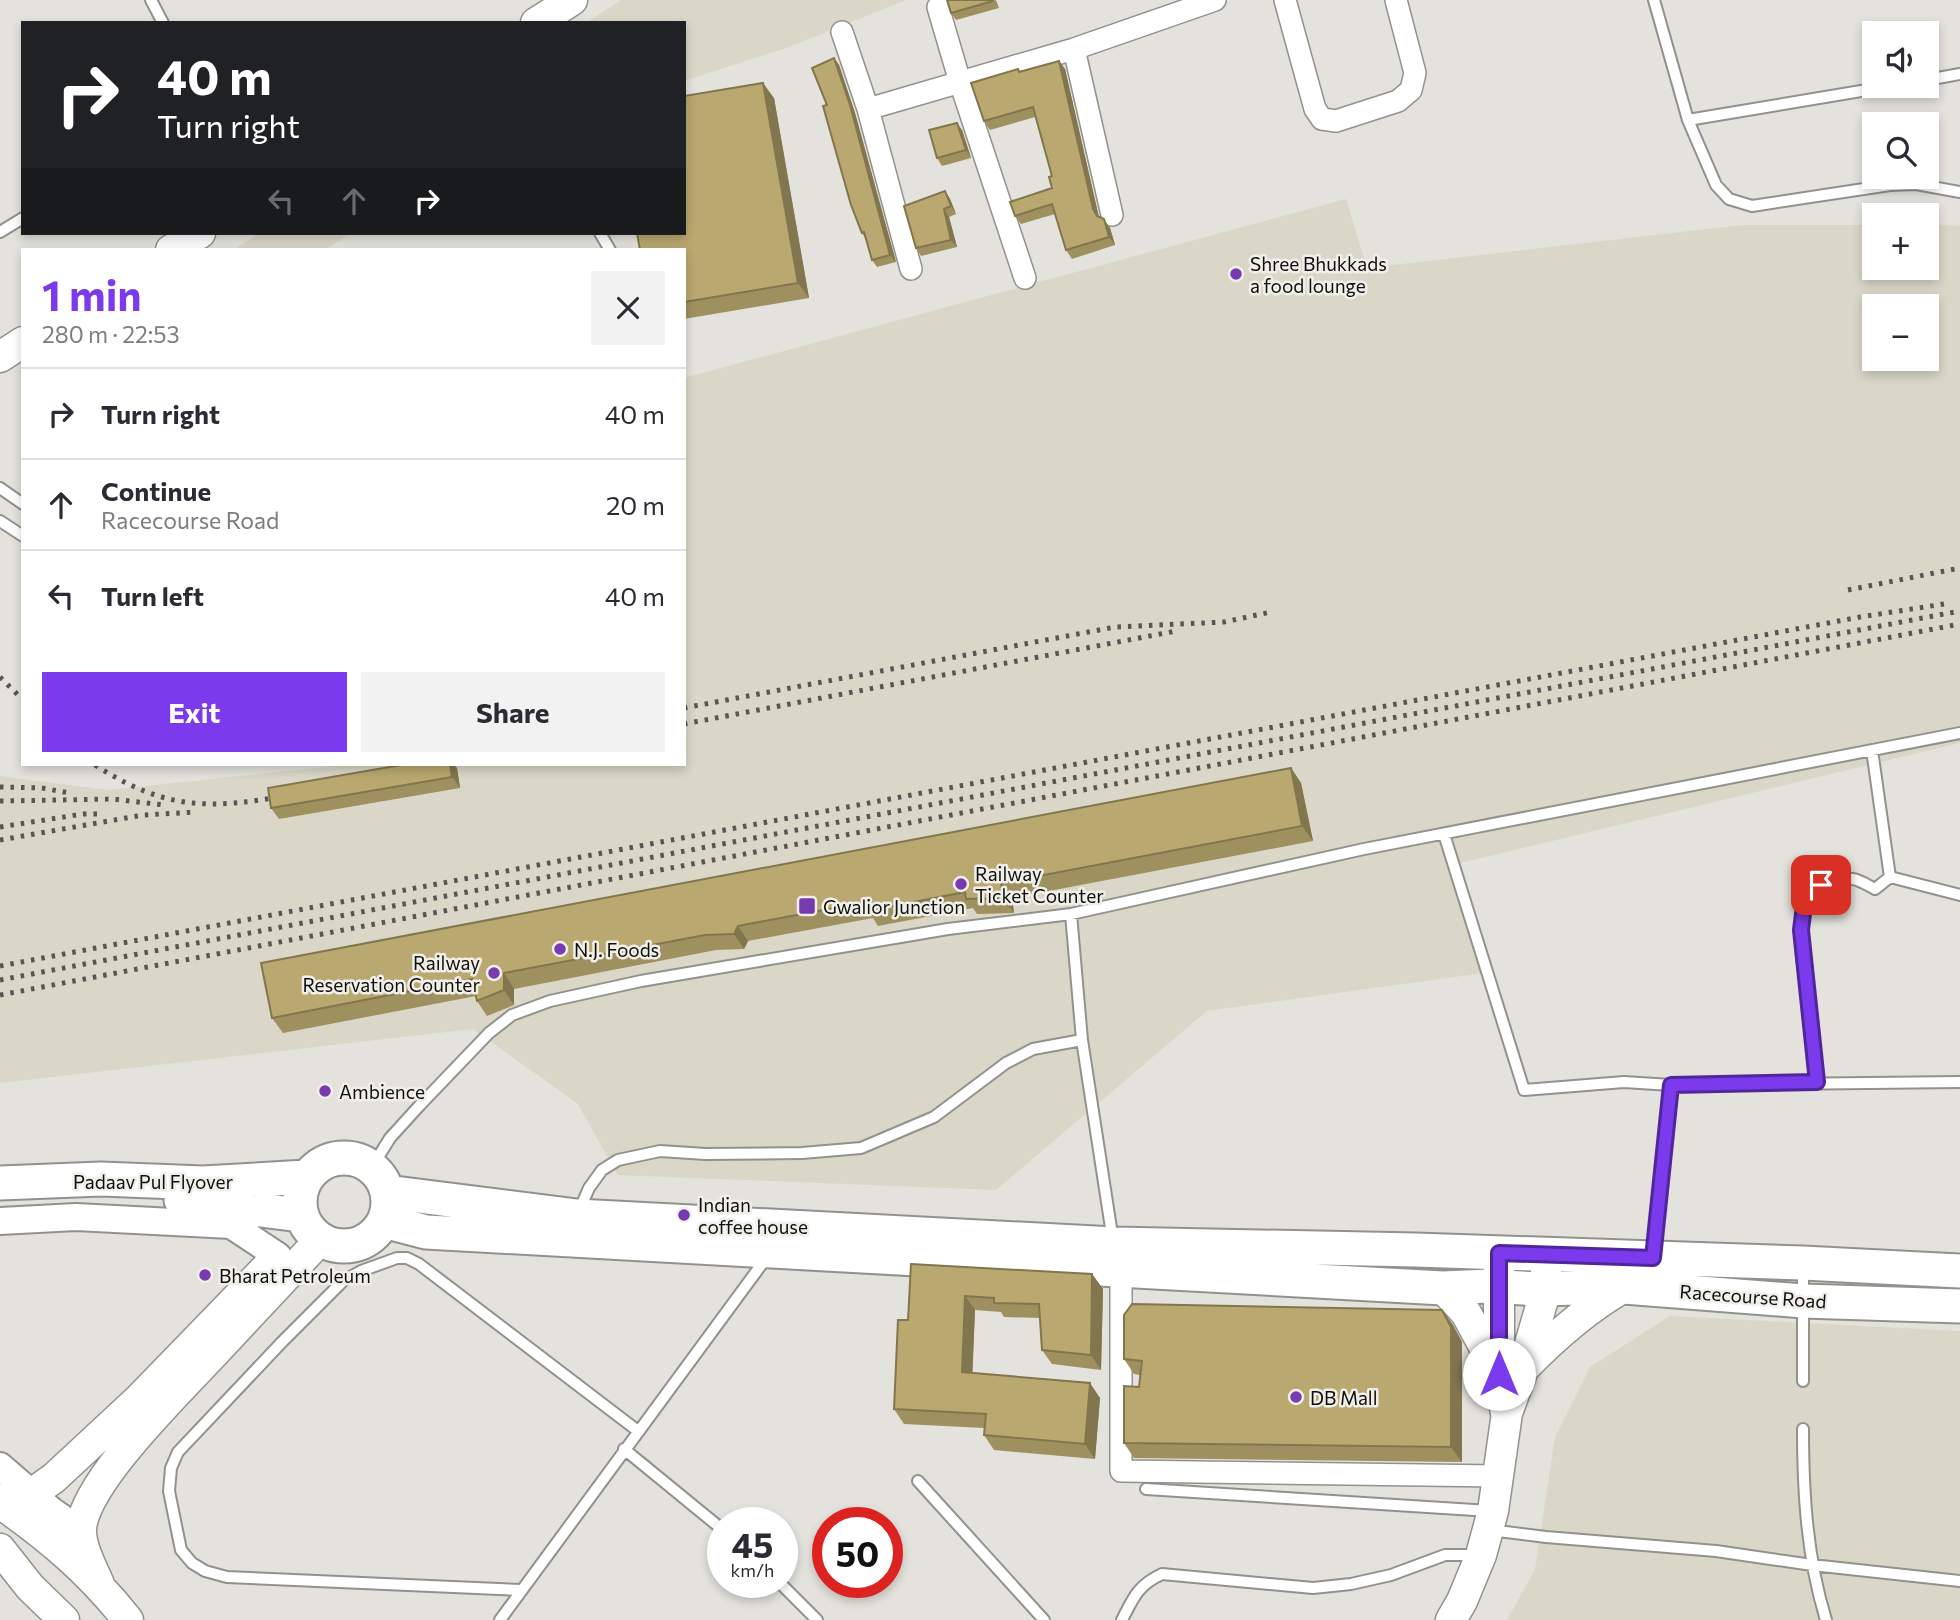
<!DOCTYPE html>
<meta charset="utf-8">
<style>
:root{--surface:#fff;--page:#f2f2f3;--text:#2b2b33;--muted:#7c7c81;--line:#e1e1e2;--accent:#7c3aed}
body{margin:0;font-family:Commissioner,sans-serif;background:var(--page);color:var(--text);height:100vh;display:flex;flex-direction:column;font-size:26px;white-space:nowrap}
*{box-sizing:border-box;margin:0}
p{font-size:23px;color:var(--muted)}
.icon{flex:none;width:38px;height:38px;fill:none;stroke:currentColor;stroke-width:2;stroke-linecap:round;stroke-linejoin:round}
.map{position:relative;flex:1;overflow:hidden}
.sheet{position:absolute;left:21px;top:248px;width:665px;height:518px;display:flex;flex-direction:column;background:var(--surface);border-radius:0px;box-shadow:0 4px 10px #0003}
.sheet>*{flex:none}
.banner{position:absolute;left:21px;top:21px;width:665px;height:214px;border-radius:0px;box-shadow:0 4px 10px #0003;background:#202124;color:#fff;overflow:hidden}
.buttons{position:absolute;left:1862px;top:21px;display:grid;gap:14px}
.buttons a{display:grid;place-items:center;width:77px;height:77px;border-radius:0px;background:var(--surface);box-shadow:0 4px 10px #0003;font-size:35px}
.speed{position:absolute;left:707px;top:1507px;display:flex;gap:14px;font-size:35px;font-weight:700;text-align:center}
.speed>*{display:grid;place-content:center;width:91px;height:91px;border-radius:50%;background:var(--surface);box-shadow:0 4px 10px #0003;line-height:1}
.speed small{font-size:18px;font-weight:400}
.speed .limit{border:10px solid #d22;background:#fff;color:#111}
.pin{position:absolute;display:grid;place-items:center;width:60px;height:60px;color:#fff;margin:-30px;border-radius:14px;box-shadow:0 4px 10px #0006}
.me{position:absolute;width:77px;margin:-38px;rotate:0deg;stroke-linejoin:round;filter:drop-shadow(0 0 5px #0008)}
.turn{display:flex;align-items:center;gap:24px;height:147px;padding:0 21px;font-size:32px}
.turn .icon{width:91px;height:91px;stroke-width:2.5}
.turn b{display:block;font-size:49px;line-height:60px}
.lanes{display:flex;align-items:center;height:66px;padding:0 21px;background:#0003;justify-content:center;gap:35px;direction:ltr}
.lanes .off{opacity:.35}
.round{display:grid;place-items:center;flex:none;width:74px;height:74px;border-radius:0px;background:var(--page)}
.overview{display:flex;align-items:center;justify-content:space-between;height:119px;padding:0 21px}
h1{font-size:42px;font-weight:700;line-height:52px;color:var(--accent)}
.primary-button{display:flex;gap:14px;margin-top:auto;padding:14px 21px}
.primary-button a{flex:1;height:80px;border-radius:0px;background:var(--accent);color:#fff;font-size:28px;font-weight:700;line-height:80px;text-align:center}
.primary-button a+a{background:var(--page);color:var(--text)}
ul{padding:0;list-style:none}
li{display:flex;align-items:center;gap:21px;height:91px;padding:0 21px;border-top:2px solid var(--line)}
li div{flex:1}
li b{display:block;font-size:26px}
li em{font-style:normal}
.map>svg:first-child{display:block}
</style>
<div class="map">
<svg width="1960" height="1620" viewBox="0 0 1960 1620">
<rect width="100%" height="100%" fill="#e4e2dc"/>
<path fill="#dad7c9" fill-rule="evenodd" d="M621 0H906L792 46 684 81V23H586Z
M1346 199 1367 268 1742 225H1874V268H1927V224L1960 226V743L1456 864 1484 973 1207 1011 996 1190 618 1175 577 1103 473 1029 0 1083V776L108 790 344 765H684V378ZM1874 306H1927V359H1874Z
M260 233H352L324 250H233Z
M1670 1316 1960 1331V1620H1507L1535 1569 1555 1437 1590 1367Z"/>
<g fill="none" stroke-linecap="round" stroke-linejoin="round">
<g stroke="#93918b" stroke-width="14">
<path id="service" d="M151 0 163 23
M1654 0 1688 120 1716 185 1729 199 1752 206 1890 185 1916 184 1960 192
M1927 80 1960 74
M1688 120 1891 86
M0 232 23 218
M600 233 610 250
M0 488 23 504
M0 521 23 536
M1444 834 1524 1090 1624 1082 1671 1085 1960 1082
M1890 877 1960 895
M1071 914 1082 1040 1113 1241
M1817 1082 1801 930 1805 898C1815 885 1837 877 1853 879 1860 880 1869 886 1875 889L1890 877 1872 750
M372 1167 390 1138 420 1105 489 1033 512 1015 550 1001 641 981 948 929 1071 914 1364 849 1960 733
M579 1211 589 1188 602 1170 618 1160 660 1151 705 1154 802 1153 861 1148 934 1117 1006 1063 1033 1049 1082 1040
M1654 1253 1671 1085
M1803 1265V1381
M1803 1429C1803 1494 1807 1558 1826 1620
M624 1449 723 1530
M918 1481 1044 1620
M1146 1489 1490 1511
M1490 1530 1546 1537 1716 1551 1812 1565 1960 1581
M779 1582 817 1620
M521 1590 227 1577 205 1571 192 1563 181 1550 169 1491 171 1468 178 1452 282 1342 343 1281 361 1271 397 1258H407L419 1264 638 1431
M500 1620 767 1257
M1122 1620C1133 1598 1138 1585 1162 1574L1313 1588 1351 1584 1391 1575 1445 1555H1478"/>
</g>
<g stroke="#93918b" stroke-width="24">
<path id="minor" d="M1285 0 1315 109 1322 119 1336 121 1398 101 1411 90 1415 73 1396 0
M938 7 960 82 1025 278
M842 32 868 109 911 269
M868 109 1074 49
M1112 215 1074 49 1215 0
M1121 1271V1471L1499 1476"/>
</g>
<g stroke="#93918b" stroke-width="30">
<path id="tertiary" d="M0 1221 76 1217 231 1225 246 1219 259 1210
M231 1225 278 1256
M0 1466 52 1511 81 1531"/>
</g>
<g stroke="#93918b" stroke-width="33">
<path id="secondary" d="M536 23 572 0
M171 250 200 233
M0 357 23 342
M1499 1264V1374L1506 1413
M1443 1288 1466 1313 1497 1370
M1524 1368C1555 1336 1586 1309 1624 1287
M0 1499 19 1498 33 1493 54 1478 139 1399 272 1262
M0 1503C51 1539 89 1571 128 1620
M0 1549 30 1587 64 1620
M99 1584C92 1568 80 1546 81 1528 86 1480 180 1390 215 1352 250 1315 285 1277 320 1240
M1451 1620 1462 1601 1481 1555 1493 1511 1507 1413 1521 1375 1546 1289V1255"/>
</g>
<g stroke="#93918b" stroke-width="37">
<path id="primary" d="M300 1202a44 44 0 1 1 88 0a44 44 0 1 1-88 0Z
M0 1183 101 1179 203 1183 306 1177
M387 1192 577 1216 1114 1244 1416 1250 1803 1263 1960 1271
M181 1200 300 1215
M384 1221 426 1232 1443 1288 1490 1286 1537 1289 1624 1287 1803 1301 1960 1306"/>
</g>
<use href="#service" stroke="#fff" stroke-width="10"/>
<use href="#minor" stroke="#fff" stroke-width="21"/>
<use href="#tertiary" stroke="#fff" stroke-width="26"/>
<use href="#secondary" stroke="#fff" stroke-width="30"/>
<use href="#primary" stroke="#fff" stroke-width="33"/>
<path stroke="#575653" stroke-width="5" stroke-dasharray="3.5 7" stroke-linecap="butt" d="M1848 590 1960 568
M0 677 23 700
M684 708 1115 627 1224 622 1271 612
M684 724 1176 631
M95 765C165 810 210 810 289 795
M0 787 42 788 70 793
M0 801 113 799 164 805
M0 827 83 814H101
M0 840 143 815 197 812
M0 966 1860 617 1944 604
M0 980 1960 611
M0 995 1960 624"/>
</g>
<path fill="#9f905f" d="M996 0 999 8 956 20 951 13Z
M834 58 839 65 855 113 896 262 877 267 872 260 866 239 862 233 827 105Z
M1059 61 1065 69 1099 217 1110 228 1115 245 1072 259 1066 250 1055 214 1021 224 1015 216 1052 188V176L1035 117 990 130 984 121 1020 72Z
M774 98 809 298 684 319V250Z
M962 130 971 158 942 166 937 158Z
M945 191 950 199 956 214 949 217 957 247 921 256 916 248Z
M401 765H454L457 768 460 788 279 819 271 808Z
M1291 768 1301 783 1313 841 1012 898 1014 913 977 914 973 908 878 926 873 918 748 941 744 949 716 950 514 989V1005L487 1016 477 1001 476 996 283 1033 272 1018Z
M911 1264 1092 1274 1103 1289 1101 1370 1052 1364 1042 1350 1040 1318 1004 1317 1001 1312 975 1310 972 1373 1100 1398 1095 1459 994 1450 984 1435V1428L904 1424 894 1409 908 1320Z
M1442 1310 1453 1325 1462 1342V1462L1134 1458 1124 1443 1139 1387 1140 1375 1134 1374 1124 1359Z"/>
<path fill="#82764e" d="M834 58 839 65 855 113 896 262 890 255Z
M1059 61 1065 69 1099 218 1103 224 1093 209Z
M763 83 774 98 809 298 798 283Z
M957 123 962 130 971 158 966 150Z
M945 191 950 199 956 214 951 206Z
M944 209 949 217 957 247 951 240Z
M1104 219 1110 228 1115 245 1109 237Z
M450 765H454L457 768 460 788 452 777Z
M1291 768 1301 783 1313 841 1302 826Z
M1001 883 1012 898 1014 913 1003 898Z
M738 926 748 941 744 949 734 934Z
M504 973 514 989V1005L504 990Z
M1092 1274 1103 1289 1101 1370 1091 1355Z
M965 1296 975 1310 972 1386 962 1372Z
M1442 1310 1453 1325 1462 1342V1462L1451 1447Z
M1090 1383 1100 1398 1095 1459 1085 1444Z"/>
<path fill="#b9a86f" stroke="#82764e" stroke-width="2" d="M947 0H993V1L951 13Z
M834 58 850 105 890 255 872 260 864 232 862 233 851 205 823 106 827 105 812 68Z
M1059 61 1093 209 1097 216 1104 219 1109 237 1066 250 1052 204 1015 216 1010 202 1052 188 1049 177 1052 176 1033 107 984 121 971 83 1018 69 1019 72Z
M763 83 798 283 684 302V250H640L637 233H684V96Z
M957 123 966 150 937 158 929 130Z
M945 191 951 206 944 209 951 240 916 248 904 206Z
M401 765H450L452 777 271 808 268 788Z
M1291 768 1302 826 1001 883 1003 898 966 899 965 892 868 911 866 902 738 926 734 934 705 935 504 973V990L477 1001 472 979 272 1018 261 963Z
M911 1264 1092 1274 1091 1355 1042 1350 1039 1304 994 1303V1298L965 1296 962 1372 1090 1383 1085 1444 984 1435 986 1414 894 1409 898 1320H908Z
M1132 1304 1442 1310 1451 1327V1447L1124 1443V1386L1139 1387 1142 1361 1124 1359V1315Z"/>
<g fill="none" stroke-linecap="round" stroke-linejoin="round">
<g stroke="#51269a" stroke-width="18">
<path id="route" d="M1499 1374V1253L1653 1258 1671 1085 1817 1082 1801 930 1805 898 1821 885"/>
</g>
<use href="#route" stroke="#7c3aed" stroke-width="12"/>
</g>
<g fill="#773aaf" stroke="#f1efe9" stroke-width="2.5">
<circle cx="1236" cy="274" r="7"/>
<circle cx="961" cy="884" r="7"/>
<rect x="798" y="897" width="18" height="18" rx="3.5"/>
<circle cx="560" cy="949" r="7"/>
<circle cx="494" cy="973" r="7"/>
<circle cx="325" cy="1091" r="7"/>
<circle cx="684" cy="1215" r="7"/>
<circle cx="205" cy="1275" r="7"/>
<circle cx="1296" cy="1397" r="7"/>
</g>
<g text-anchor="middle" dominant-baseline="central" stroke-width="5" stroke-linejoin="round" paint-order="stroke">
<g font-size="19" fill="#0f0f0d" stroke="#f1efe9" text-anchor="start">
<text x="1250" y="263">Shree Bhukkads<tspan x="1250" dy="22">a food lounge</tspan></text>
<text x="975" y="873">Railway<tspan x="975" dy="22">Ticket Counter</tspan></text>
<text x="823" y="906">Gwalior Junction</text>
<text x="574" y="949">N.J. Foods</text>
<text x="480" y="962" text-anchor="end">Railway<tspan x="480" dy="22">Reservation Counter</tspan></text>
<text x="339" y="1091">Ambience</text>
<text x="698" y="1204">Indian<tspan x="698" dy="22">coffee house</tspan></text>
<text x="219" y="1275">Bharat Petroleum</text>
<text x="1310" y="1397">DB Mall</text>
</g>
<g font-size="19" fill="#0f0f0d" stroke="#f1efe9">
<text x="153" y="1181">Padaav Pul Flyover</text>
<text transform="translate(1753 1296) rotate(4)">Racecourse Road</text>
</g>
</g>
</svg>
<div class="buttons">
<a><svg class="icon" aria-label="sound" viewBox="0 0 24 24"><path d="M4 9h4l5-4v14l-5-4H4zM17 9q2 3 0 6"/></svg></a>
<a><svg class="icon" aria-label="search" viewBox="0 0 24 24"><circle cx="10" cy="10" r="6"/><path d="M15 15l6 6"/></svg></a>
<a>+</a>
<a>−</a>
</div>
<div class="speed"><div>45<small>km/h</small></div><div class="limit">50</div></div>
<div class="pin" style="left:1821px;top:885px;background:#d93025"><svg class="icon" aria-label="arrive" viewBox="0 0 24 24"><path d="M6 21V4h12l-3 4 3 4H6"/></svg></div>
<svg class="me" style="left:1499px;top:1374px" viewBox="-20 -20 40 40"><circle r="19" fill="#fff"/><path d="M0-13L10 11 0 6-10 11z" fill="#7c3aed"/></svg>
<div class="banner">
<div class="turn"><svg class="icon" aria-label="right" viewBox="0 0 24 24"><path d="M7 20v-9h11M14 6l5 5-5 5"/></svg><div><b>40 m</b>Turn right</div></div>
<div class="lanes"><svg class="icon off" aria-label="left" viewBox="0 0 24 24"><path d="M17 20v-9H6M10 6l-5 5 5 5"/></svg><svg class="icon off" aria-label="ahead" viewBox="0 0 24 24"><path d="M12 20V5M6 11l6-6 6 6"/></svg><svg class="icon" aria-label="right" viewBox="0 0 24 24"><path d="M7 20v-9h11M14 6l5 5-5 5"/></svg></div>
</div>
<section class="sheet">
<div class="overview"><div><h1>1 min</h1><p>280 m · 22:53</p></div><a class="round"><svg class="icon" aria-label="close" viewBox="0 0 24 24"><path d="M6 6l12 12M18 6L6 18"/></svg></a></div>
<ul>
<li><svg class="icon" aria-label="right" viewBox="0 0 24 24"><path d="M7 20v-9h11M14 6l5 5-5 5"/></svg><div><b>Turn right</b></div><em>40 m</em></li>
<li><svg class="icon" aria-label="ahead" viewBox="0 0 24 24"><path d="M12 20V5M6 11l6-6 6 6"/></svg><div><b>Continue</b><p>Racecourse Road</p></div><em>20 m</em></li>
<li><svg class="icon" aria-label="left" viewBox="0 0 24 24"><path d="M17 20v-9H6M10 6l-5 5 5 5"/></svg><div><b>Turn left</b></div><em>40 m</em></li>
</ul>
<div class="primary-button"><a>Exit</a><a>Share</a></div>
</section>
</div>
